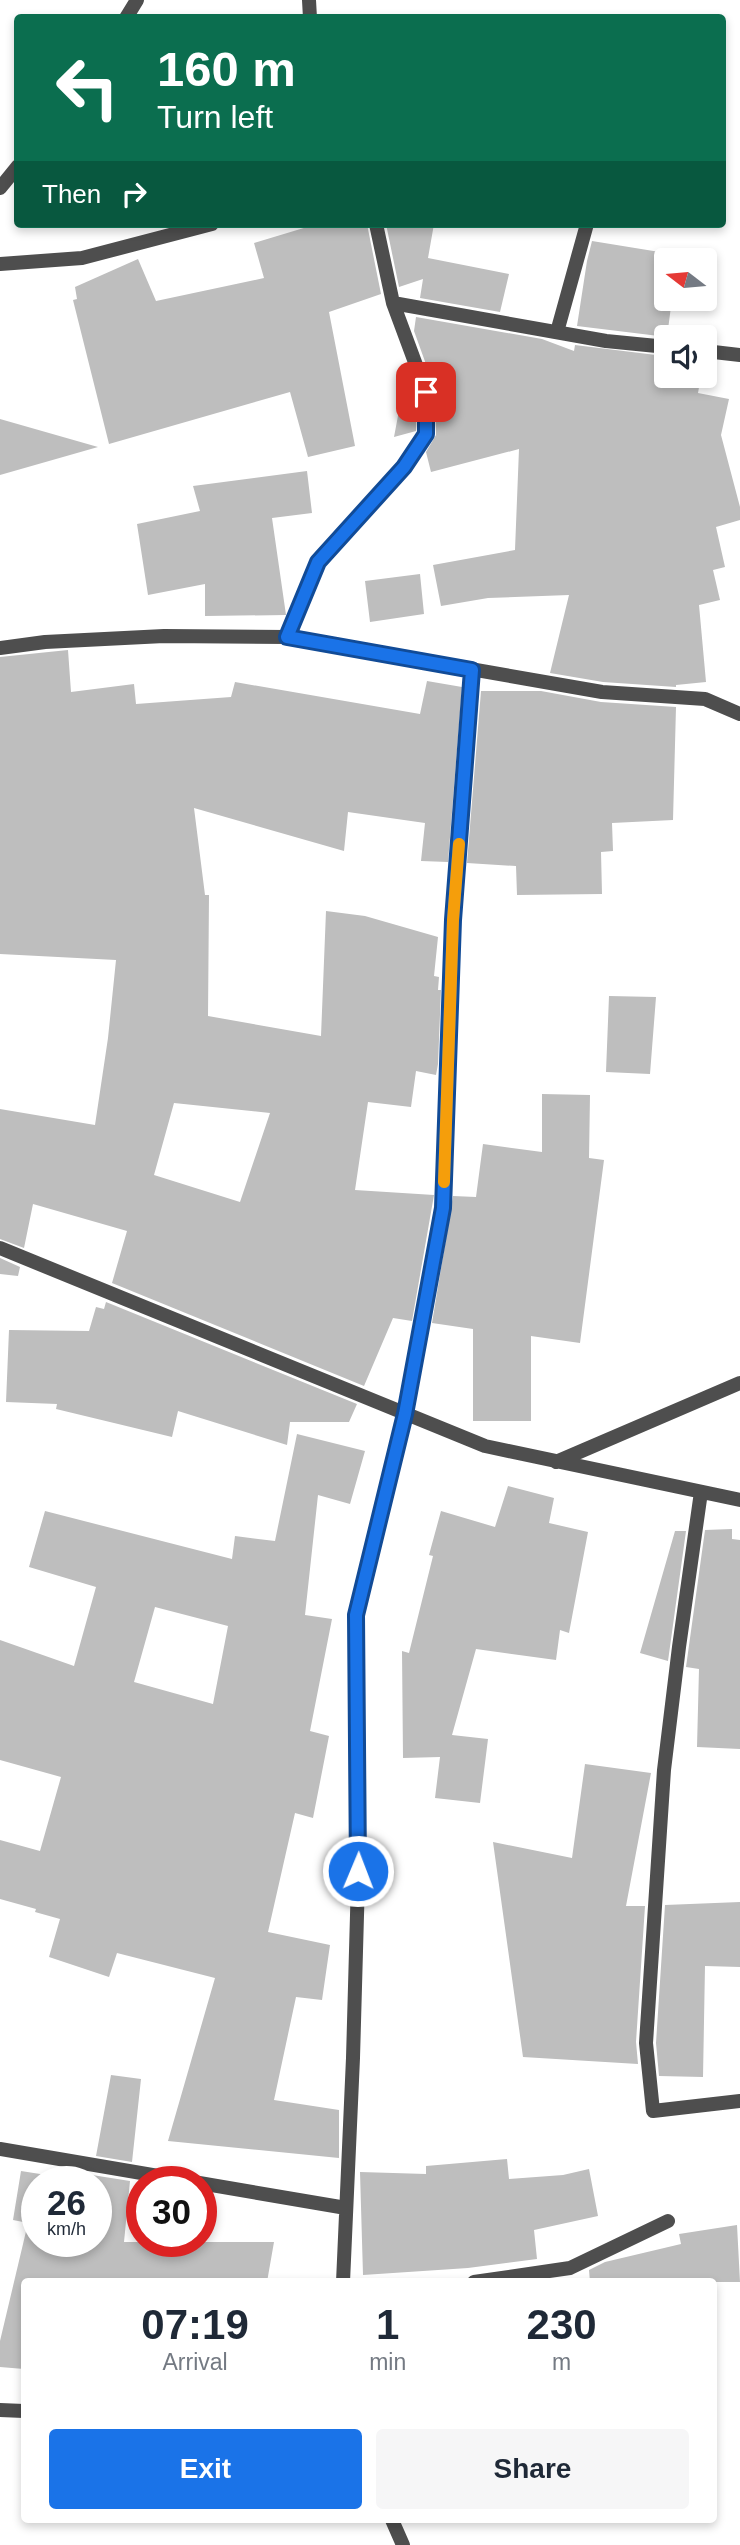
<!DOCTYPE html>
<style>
:root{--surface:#fff;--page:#f6f6f7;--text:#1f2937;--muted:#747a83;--accent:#1a73e8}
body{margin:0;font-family:Arial,sans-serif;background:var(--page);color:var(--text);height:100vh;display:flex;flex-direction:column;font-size:26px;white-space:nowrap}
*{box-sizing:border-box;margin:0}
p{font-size:23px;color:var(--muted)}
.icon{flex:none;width:38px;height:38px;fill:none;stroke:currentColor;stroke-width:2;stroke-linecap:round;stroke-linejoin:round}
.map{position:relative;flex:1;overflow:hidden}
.panel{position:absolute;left:21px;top:2278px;width:696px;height:245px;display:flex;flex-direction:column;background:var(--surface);border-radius:7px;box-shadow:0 4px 10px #0003}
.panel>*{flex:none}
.hud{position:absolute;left:14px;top:14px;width:712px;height:214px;border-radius:7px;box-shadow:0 4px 10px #0003;background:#0b6e4f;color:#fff;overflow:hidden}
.needle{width:46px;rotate:286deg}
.buttons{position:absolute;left:654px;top:248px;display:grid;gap:14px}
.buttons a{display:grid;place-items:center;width:63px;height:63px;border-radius:7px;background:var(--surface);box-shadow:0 4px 10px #0003;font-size:35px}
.speed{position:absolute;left:21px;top:2166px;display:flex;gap:14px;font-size:35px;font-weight:700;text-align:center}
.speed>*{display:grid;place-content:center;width:91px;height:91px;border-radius:50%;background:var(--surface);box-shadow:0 4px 10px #0003;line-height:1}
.speed small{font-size:18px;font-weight:400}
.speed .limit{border:10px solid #d22;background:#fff;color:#111}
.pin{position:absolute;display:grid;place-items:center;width:60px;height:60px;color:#fff;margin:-30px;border-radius:14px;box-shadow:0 4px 10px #0006}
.me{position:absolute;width:77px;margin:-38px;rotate:1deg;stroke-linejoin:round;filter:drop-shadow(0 0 5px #0008)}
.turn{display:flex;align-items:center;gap:24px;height:147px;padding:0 28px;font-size:32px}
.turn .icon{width:91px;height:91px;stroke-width:2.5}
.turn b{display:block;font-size:49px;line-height:60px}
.then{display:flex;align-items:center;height:66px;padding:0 28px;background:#0003;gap:14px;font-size:26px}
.eta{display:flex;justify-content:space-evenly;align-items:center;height:119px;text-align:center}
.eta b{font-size:42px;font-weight:800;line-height:49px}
.primary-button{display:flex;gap:14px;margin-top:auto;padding:14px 28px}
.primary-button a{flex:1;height:80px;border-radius:7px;background:var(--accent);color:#fff;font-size:28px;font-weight:800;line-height:80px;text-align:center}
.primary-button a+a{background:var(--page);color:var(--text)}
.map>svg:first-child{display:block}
</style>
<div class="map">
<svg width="740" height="2545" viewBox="0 0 740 2545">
<rect width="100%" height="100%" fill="#fff"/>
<path fill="#bebebe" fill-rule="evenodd" d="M317 224H367L381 294 329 312 355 446 308 457 290 392 109 444 73 300 77 299 75 287 138 259 156 301 264 278 254 243Z
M386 224H434L428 258 509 274 500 312 420 298 423 279 399 287Z
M592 241 678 255V261H667V299H672L667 337 577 326 587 261Z
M416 317 542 339 574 351 575 345 664 356 661 376H701L698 393 729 399 721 435 740 507V520L716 527 725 567 713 570 720 600 699 605 706 682 676 685V687L603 682 550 673 569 595 488 598 441 606 433 565 515 550 519 449 431 472 426 452 436 435V392L414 331Z
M407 368 416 394V431L394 437Z
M0 419 98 447 0 475Z
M307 471 312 513 272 518 286 615 205 616V584L148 595 137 524 200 511 193 486Z
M420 574 424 614 370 622 365 581Z
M68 650 71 692 134 684 136 704 231 697 235 682 420 714 427 681 462 687 448 862 421 861 425 823 348 812 344 851 194 808 205 895H209L208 1016 321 1036 326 911 365 916 438 937 434 976 439 977 438 990H441L438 1064 436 1075 416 1071 411 1107 368 1102 355 1190 434 1195 412 1321 393 1318 364 1386 112 1283 127 1231 33 1204 24 1248 0 1239V1109L95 1125 108 1038 116 960 0 954V657ZM174 1103 270 1113 240 1202 154 1175Z
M481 691H541L601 702 676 707 673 820 612 823 613 851 601 852 602 894 517 895 516 866 467 863Z
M609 996 656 997 650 1074 606 1072Z
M542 1094 590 1095 589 1158 604 1160 580 1343 531 1336V1421H473V1329L432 1323 453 1196 476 1197 483 1144 542 1152Z
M0 1258 20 1267 18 1276 0 1274Z
M106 1302 357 1404 349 1422H290L287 1445 178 1411 172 1437 56 1409 57 1404 6 1402 9 1330 89 1331 96 1307 104 1309Z
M297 1434 365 1451 350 1504 318 1495 305 1615 332 1619 310 1731 329 1736 313 1818 295 1813 268 1932 330 1945 322 2000 296 1997 274 2100 339 2110V2158L168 2141 215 1978 117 1953 109 1977 49 1957 60 1919 35 1912 36 1909 0 1899V1840L40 1851 61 1777 0 1760V1640L74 1666 96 1587 29 1567 45 1511 232 1559 235 1536 275 1541ZM155 1607 228 1626 213 1704 134 1682Z
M508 1486 554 1498 549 1523 588 1532 569 1633 560 1630 556 1660 476 1649 452 1735 488 1739 480 1803 435 1798 440 1757 403 1758 402 1651 409 1653 433 1556 429 1555 441 1511 495 1527Z
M732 1529V1539L740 1540V1749L697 1747 699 1669 686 1667 705 1530Z
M675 1531H686L668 1661 640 1653Z
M585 1764 651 1773 626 1906H645L636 2042 638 2064 523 2057 493 1842 572 1858Z
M740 1902V1967L705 1966 703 2077 659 2076 656 2043 665 1905Z
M111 2075 141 2079 132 2162 96 2156Z
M507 2159 509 2179 563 2175 589 2169 598 2216 534 2230 537 2259 468 2268 363 2275 360 2172 426 2174V2166Z
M21 2171 91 2182 92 2175 130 2181 124 2242H274L267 2282H24V2369L0 2367V2341L28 2223 13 2220ZM37 2182H96V2242H37Z
M737 2225 740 2282H590L589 2270 605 2262 681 2244 679 2234Z"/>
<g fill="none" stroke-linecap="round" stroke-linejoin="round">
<path stroke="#4e4e4e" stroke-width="14" d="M309 0 310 18
M126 18 137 0
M0 188 18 166
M0 264 82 258 212 224
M393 303 606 341 667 347
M557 332 587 224
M705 351 740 355
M287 637 318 562 404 467 426 434V392L393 303 376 224
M0 648 45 642 164 636 287 637 602 692 705 699 740 714
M0 1248 485 1446 740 1500
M556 1462 740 1383
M701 1492 679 1647 664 1770 646 2043 653 2111 740 2101
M0 2149 346 2208
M343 2282 353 2058 359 1844 356 1615 405 1414 443 1208 453 920 473 670
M474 2282 570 2268 668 2221
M0 2410 24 2411
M392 2520 403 2545"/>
</g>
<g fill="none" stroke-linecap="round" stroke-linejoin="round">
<g stroke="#114b97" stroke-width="18">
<path id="route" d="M358 1871 356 1615 405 1414 443 1208 453 920 472 670 287 637 318 562 404 467 426 434V392"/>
</g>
<use href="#route" stroke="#1a73e8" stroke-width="12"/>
<path stroke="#f59e0b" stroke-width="12" d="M444 1182 453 920 459 844"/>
</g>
</svg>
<div class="buttons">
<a><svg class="needle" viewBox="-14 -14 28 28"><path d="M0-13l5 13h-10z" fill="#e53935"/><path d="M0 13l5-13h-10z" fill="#747a83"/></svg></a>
<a><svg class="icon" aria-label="sound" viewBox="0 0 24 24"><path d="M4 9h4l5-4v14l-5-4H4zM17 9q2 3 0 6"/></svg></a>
</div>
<div class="speed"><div>26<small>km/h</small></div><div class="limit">30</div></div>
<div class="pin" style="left:426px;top:392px;background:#d93025"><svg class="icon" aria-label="arrive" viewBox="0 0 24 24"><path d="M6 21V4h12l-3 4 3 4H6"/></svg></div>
<svg class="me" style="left:358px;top:1871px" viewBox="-20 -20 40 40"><circle r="17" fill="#1a73e8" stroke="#fff" stroke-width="3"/><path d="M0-11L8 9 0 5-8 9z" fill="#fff"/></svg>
<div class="hud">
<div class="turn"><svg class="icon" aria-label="left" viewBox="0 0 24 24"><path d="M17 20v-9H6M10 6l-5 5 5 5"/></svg><div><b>160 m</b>Turn left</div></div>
<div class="then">Then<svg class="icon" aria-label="right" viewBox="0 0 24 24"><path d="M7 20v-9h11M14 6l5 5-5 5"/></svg></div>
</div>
<section class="panel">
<div class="eta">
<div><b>07:19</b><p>Arrival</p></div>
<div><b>1</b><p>min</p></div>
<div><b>230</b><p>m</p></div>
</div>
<div class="primary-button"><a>Exit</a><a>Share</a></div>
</section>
</div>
